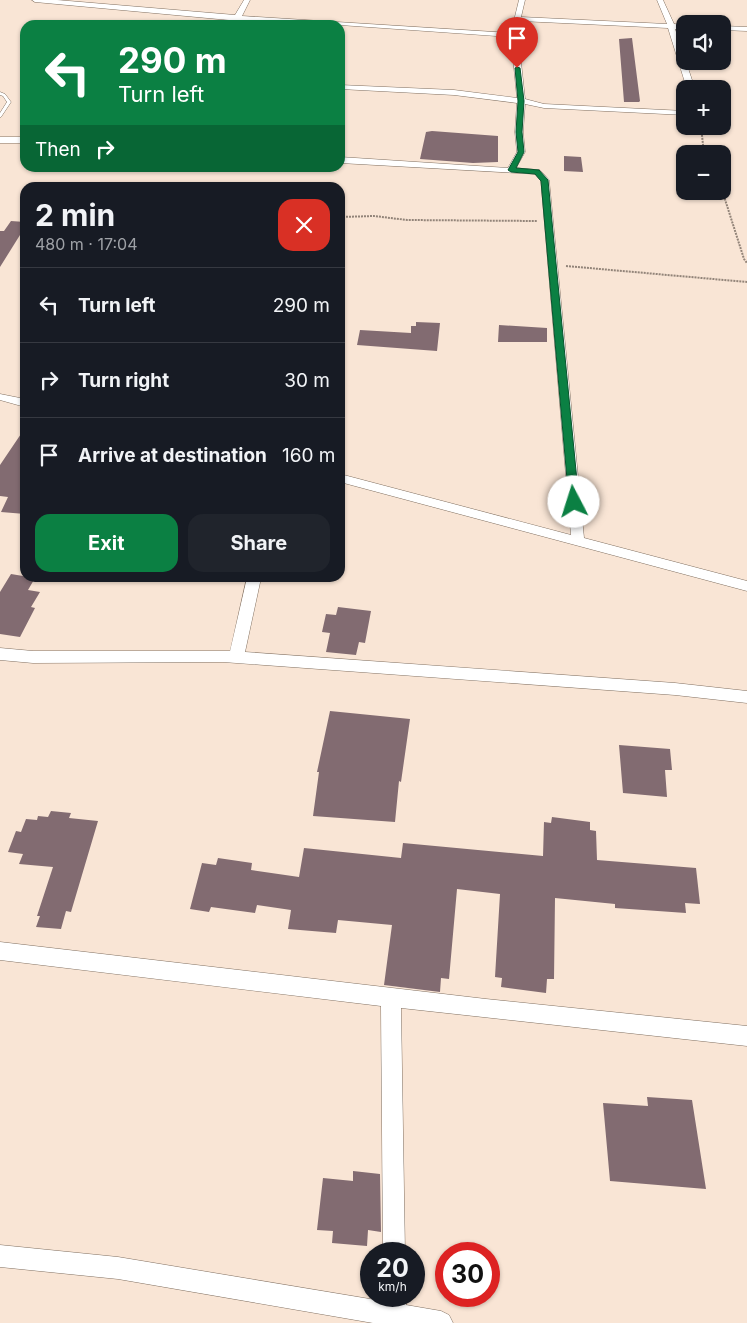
<!DOCTYPE html>
<meta charset="utf-8">
<style>
:root{--surface:#171b24;--page:#20242c;--text:#f1f3f6;--muted:#9ea1a6;--line:#363941;--accent:#0b8043}
body{margin:0;font-family:Inter,sans-serif;background:var(--page);color:var(--text);height:100vh;display:flex;flex-direction:column;font-size:19px;white-space:nowrap}
*{box-sizing:border-box;margin:0}
p{font-size:16px;color:var(--muted)}
.icon{flex:none;width:28px;height:28px;fill:none;stroke:currentColor;stroke-width:2;stroke-linecap:round;stroke-linejoin:round}
.map{position:relative;flex:1;overflow:hidden}
.panel{position:absolute;left:20px;top:182px;width:325px;height:400px;display:flex;flex-direction:column;background:var(--surface);border-radius:15px;box-shadow:0 1px 4px #0004}
.panel>*{flex:none}
.banner{position:absolute;left:20px;top:20px;width:325px;height:152px;border-radius:15px;box-shadow:0 1px 4px #0004;background:#0b8043;color:#fff;overflow:hidden}
.fabs{position:absolute;left:676px;top:15px;display:grid;gap:10px}
.fabs a{display:grid;place-items:center;width:55px;height:55px;border-radius:10px;background:var(--surface);box-shadow:0 1px 4px #0004;font-size:25px}
.speed{position:absolute;left:360px;top:1242px;display:flex;gap:10px;font-size:25px;font-weight:700;text-align:center}
.speed>*{display:grid;place-content:center;width:65px;height:65px;border-radius:50%;background:var(--surface);box-shadow:0 1px 4px #0004;line-height:1}
.speed small{font-size:12px;font-weight:400}
.speed .limit{border:8px solid #d22;background:#fff;color:#111}
.pin{position:absolute;display:grid;place-items:center;width:42px;height:42px;color:#fff;margin:-51px -21px;border-radius:50% 50% 50% 0;rotate:-45deg;box-shadow:0 0 5px #0007}
.pin .icon{rotate:45deg}
.me{position:absolute;width:55px;margin:-28px;rotate:355deg;stroke-linejoin:round;filter:drop-shadow(0 0 4px #0008)}
.turn{display:flex;align-items:center;gap:18px;height:105px;padding:0 15px;font-size:22px}
.turn .icon{width:65px;height:65px;stroke-width:2.5}
.turn b{display:block;font-size:35px;line-height:42px}
.then{display:flex;align-items:center;height:48px;padding:0 15px;background:#0003;gap:10px;font-size:19px}
.round{display:grid;place-items:center;flex:none;width:52px;height:52px;border-radius:15px;background:var(--page)}
.head{display:flex;align-items:center;justify-content:space-between;height:85px;padding:0 15px}
h1{font-size:30px;font-weight:700;line-height:38px}
.button{display:flex;gap:10px;margin-top:auto;padding:10px 15px}
.button a{flex:1;height:58px;border-radius:15px;background:var(--accent);color:#fff;font-size:20px;font-weight:700;line-height:58px;text-align:center}
.button a+a{background:var(--page);color:var(--text)}
ul{padding:0;list-style:none}
li{display:flex;align-items:center;gap:15px;height:75px;padding:0 15px;border-top:1px solid var(--line)}
li div{flex:1}
li b{display:block;font-size:19px}
li em{font-style:normal}
.map>svg:first-child{display:block}
</style>
<div class="map">
<svg width="747" height="1323" viewBox="0 0 747 1323">
<rect width="100%" height="100%" fill="#f9e5d5"/>
<path fill="#826b71" d="M632 38 640 101 639 102H624L619 39Z
M432 131 498 136V162L473 163 420 159 426 132Z
M564 156 581 157 583 172 564 171Z
M11 221 25 222V227L0 267V231H4Z
M416 322 440 323 437 351 357 345 360 330 411 333V326H416Z
M499 325 547 328V342H498Z
M25 428V514L1 512 8 497 0 496V465Z
M11 574 35 578 28 590 40 592 31 607 35 608 20 637 0 634V592Z
M338 607 371 611 365 643 359 642 356 655 326 652 330 633 322 632 326 614 336 615Z
M330 711 410 719 401 782 399 781 395 822 313 816 319 772H317Z
M619 745 670 749 672 770H665L667 797 623 793Z
M51 811 71 813 69 818 98 821 71 912 66 911 61 929 36 927 40 916H37L53 867 19 864 23 854 8 852 16 831 21 832 26 819 37 820 38 816 48 817Z
M552 817 590 822V830L596 831 597 860 696 868 700 904 685 903 686 913 615 908V904L555 898 554 979H547L546 993 501 987 502 978 495 977 500 894 457 889 449 979 441 978 440 992 384 985 392 925 338 920 336 933 288 929 291 910 257 905 255 913 211 907 209 912 190 909 202 863 216 865 218 858 252 863 251 870 299 877 304 848 401 858 403 843 543 856 544 822 551 823Z
M647 1097 692 1100 706 1189 610 1181 603 1103 648 1106Z
M353 1171 380 1174 381 1232 368 1230 367 1246 332 1243 333 1231 317 1230 323 1178 353 1181Z"/>
<g fill="none" stroke-linecap="round" stroke-linejoin="round">
<g stroke="#817061" stroke-width="1">
<path id="lane" d="M0 92 5 94 11 102 1 117H0V113L7 102 3 96 0 95Z"/>
</g>
<g stroke="#817061" stroke-width="1">
<path id="street" d="M32 0H57L235 15 244 0H250L242 16 511 33 519 0H525L521 17 667 24 657 0H663L674 24 685 25V29H675L695 89H687L668 28 520 21 518 35 525 99 544 104 685 111V115L544 108 525 104 523 132 525 152 516 168 540 170 549 180 584 538 747 581V591L340 482V474L571 535 541 181 535 174 340 163V157L508 168 517 152 515 132 517 103 454 95 340 89V85L454 90 517 98 511 37 340 25 229 20 35 2Z
M722 26 747 27V31L722 30Z
M0 137H25V143H0Z
M0 394 25 399V407L0 400Z
M247 578H261L245 652 675 683 747 691V703L675 695 223 662 33 663 0 660V648L33 651H230Z
M0 942 486 999 747 1026V1046L401 1008 405 1254H383L381 1006 0 960Z
M0 1245 118 1257 382 1301V1296H406V1305L441 1311 449 1315 453 1323H373L118 1279 0 1267Z"/>
</g>
<path stroke="#928479" stroke-width="2" stroke-dasharray="2 1" stroke-linecap="butt" d="M701 126 704 154
M722 190 744 259 747 263
M340 217 374 216 407 220 537 221
M566 266 747 282"/>
<use href="#lane" fill="#fff" fill-rule="evenodd"/>
<use href="#street" fill="#fff" fill-rule="evenodd"/>
</g>
<path fill="#0b8043" stroke="#07532c" d="M517 67 520 68 524 101 522 132 524 152 516 168 539 170 548 180 579 502 574 505 569 502 541 181 535 174 511 172 508 170 518 152 516 132 518 101 515 68Z"/>
</svg>
<div class="fabs">
<a><svg class="icon" aria-label="sound" viewBox="0 0 24 24"><path d="M4 9h4l5-4v14l-5-4H4zM17 9q2 3 0 6"/></svg></a>
<a>+</a>
<a>−</a>
</div>
<div class="speed"><div>20<small>km/h</small></div><div class="limit">30</div></div>
<div class="pin" style="left:517px;top:68px;background:#d93025"><svg class="icon" aria-label="arrive" viewBox="0 0 24 24"><path d="M6 21V4h12l-3 4 3 4H6"/></svg></div>
<svg class="me" style="left:574px;top:502px" viewBox="-20 -20 40 40"><circle r="19" fill="#fff"/><path d="M0-13L10 11 0 6-10 11z" fill="#0b8043"/></svg>
<div class="banner">
<div class="turn"><svg class="icon" aria-label="left" viewBox="0 0 24 24"><path d="M17 20v-9H6M10 6l-5 5 5 5"/></svg><div><b>290 m</b>Turn left</div></div>
<div class="then">Then<svg class="icon" aria-label="right" viewBox="0 0 24 24"><path d="M7 20v-9h11M14 6l5 5-5 5"/></svg></div>
</div>
<section class="panel">
<div class="head"><div><h1>2 min</h1><p>480 m · 17:04</p></div><a class="round" style="background:#d93025;color:#fff"><svg class="icon" aria-label="close" viewBox="0 0 24 24"><path d="M6 6l12 12M18 6L6 18"/></svg></a></div>
<ul>
<li><svg class="icon" aria-label="left" viewBox="0 0 24 24"><path d="M17 20v-9H6M10 6l-5 5 5 5"/></svg><div><b>Turn left</b></div><em>290 m</em></li>
<li><svg class="icon" aria-label="right" viewBox="0 0 24 24"><path d="M7 20v-9h11M14 6l5 5-5 5"/></svg><div><b>Turn right</b></div><em>30 m</em></li>
<li><svg class="icon" aria-label="arrive" viewBox="0 0 24 24"><path d="M6 21V4h12l-3 4 3 4H6"/></svg><div><b>Arrive at destination</b></div><em>160 m</em></li>
</ul>
<div class="button"><a>Exit</a><a>Share</a></div>
</section>
</div>
